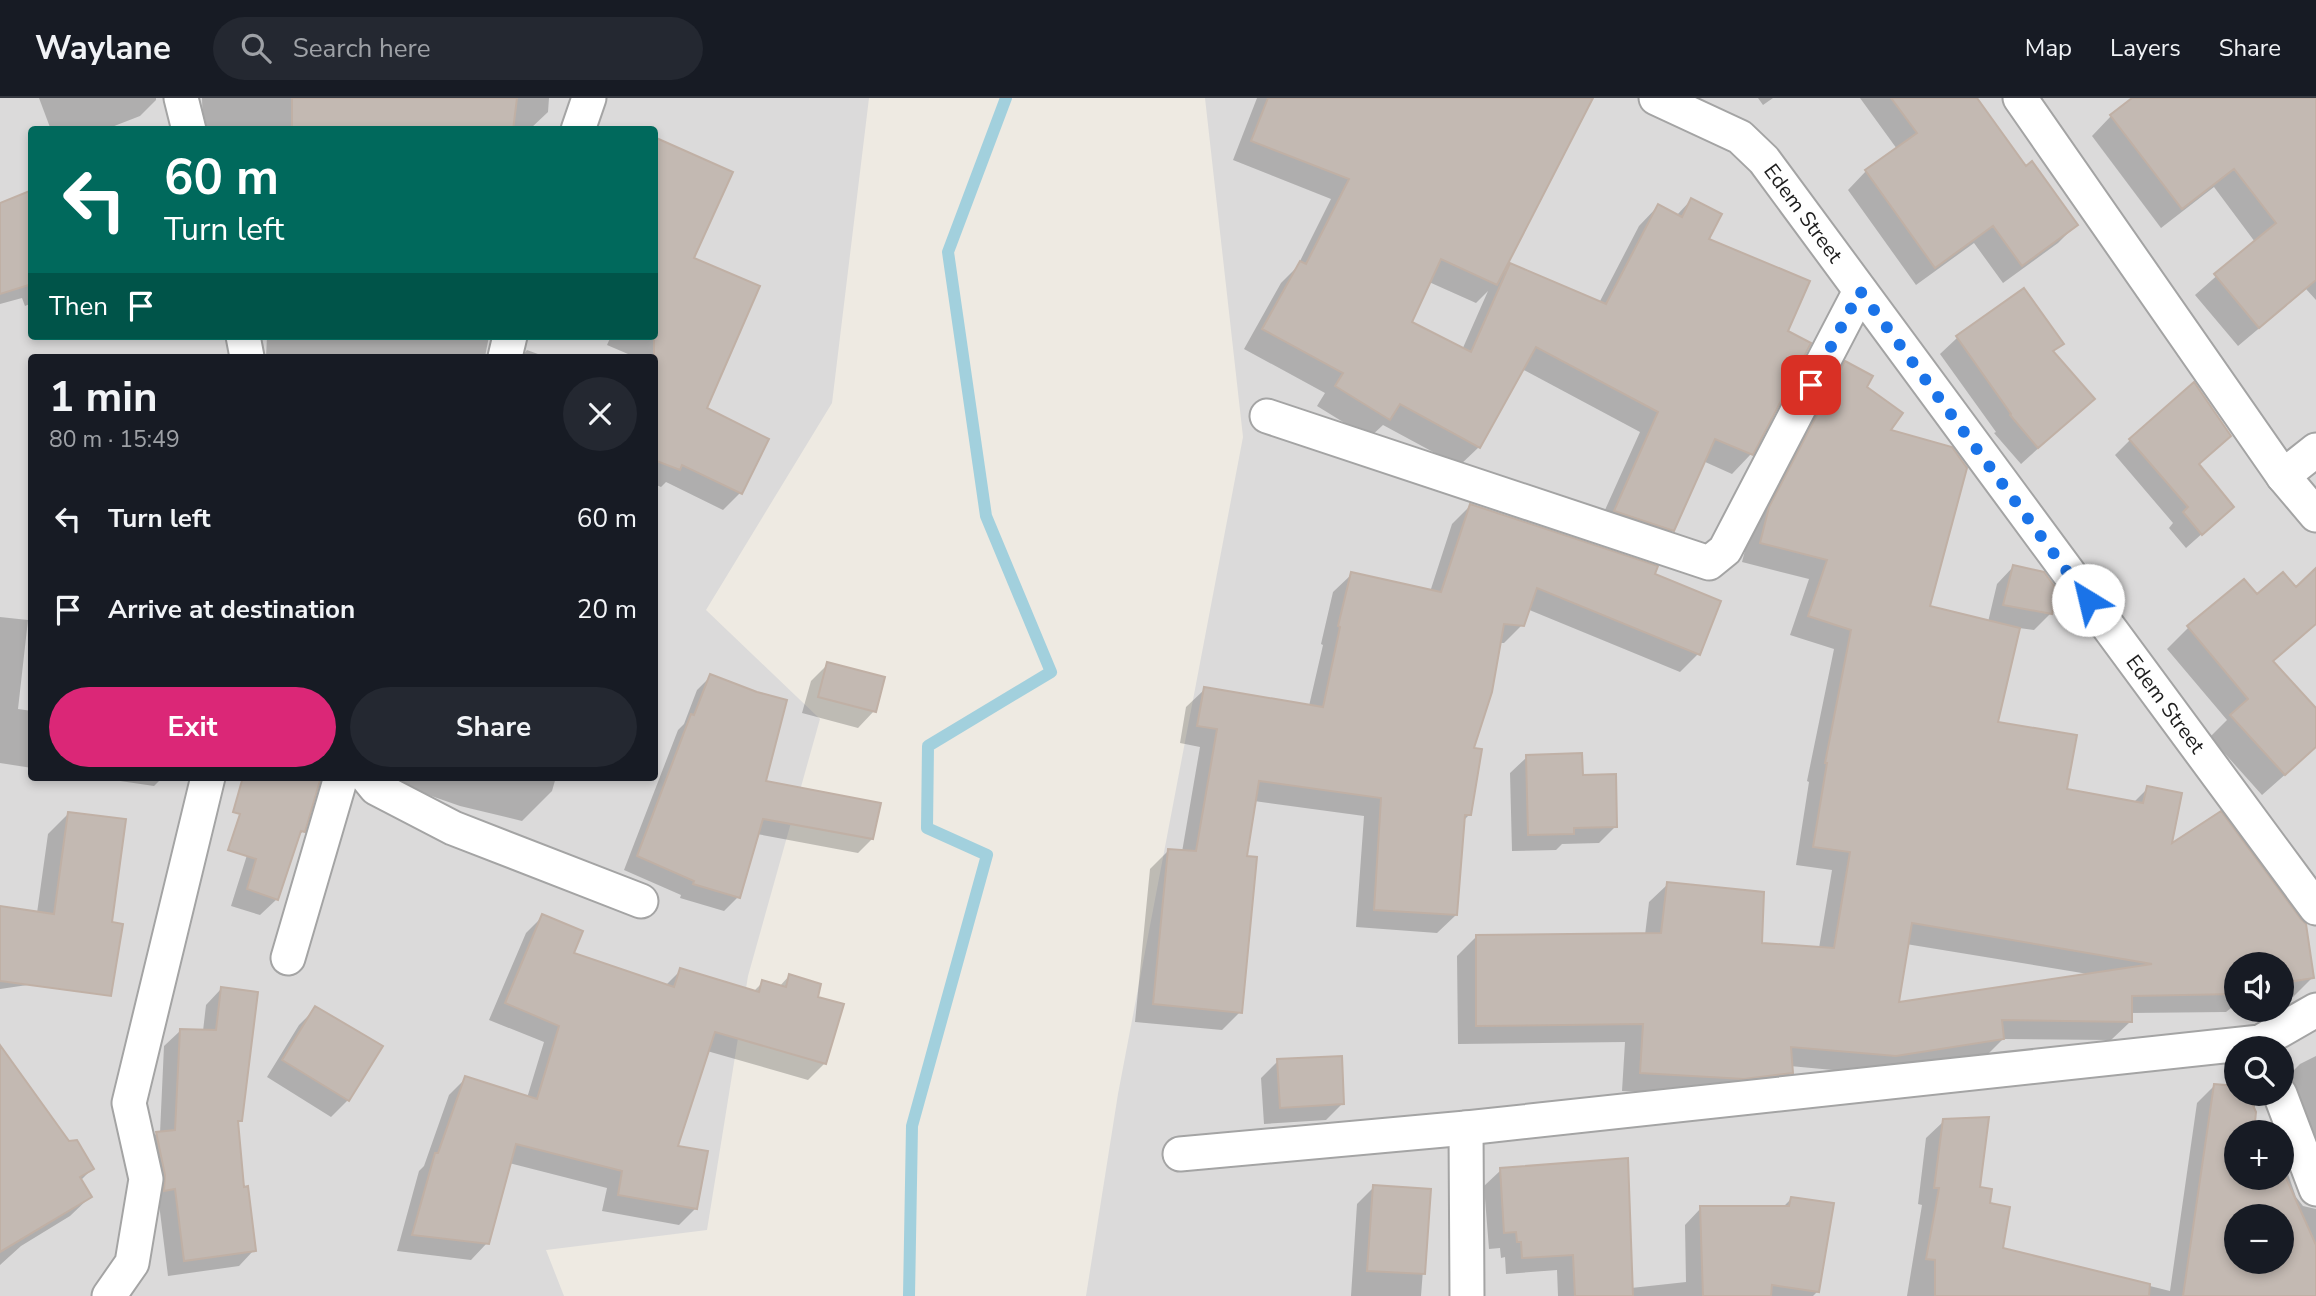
<!DOCTYPE html>
<meta charset="utf-8">
<style>
:root{--surface:#171b24;--page:#242831;--text:#f1f3f6;--muted:#9ea1a6;--line:#363941;--accent:#db2777}
body{margin:0;font-family:"Nunito Sans",sans-serif;background:var(--page);color:var(--text);height:100vh;display:flex;flex-direction:column;font-size:26px;white-space:nowrap}
*{box-sizing:border-box;margin:0}
p{font-size:23px;color:var(--muted)}
.icon{flex:none;width:38px;height:38px;fill:none;stroke:currentColor;stroke-width:2;stroke-linecap:round;stroke-linejoin:round}
.map{position:relative;flex:1;overflow:hidden}
.panel{position:absolute;left:28px;top:256px;width:630px;height:427px;display:flex;flex-direction:column;background:var(--surface);border-radius:7px;box-shadow:0 4px 10px #0003}
.panel>*{flex:none}
.hud{position:absolute;left:28px;top:28px;width:630px;height:214px;border-radius:7px;box-shadow:0 4px 10px #0003;background:#00695c;color:#fff;overflow:hidden}
.fabs{position:absolute;left:2224px;top:854px;display:grid;gap:14px}
.fabs a{display:grid;place-items:center;width:70px;height:70px;border-radius:50%;background:var(--surface);box-shadow:0 4px 10px #0003;font-size:35px}
.pin{position:absolute;display:grid;place-items:center;width:60px;height:60px;color:#fff;margin:-30px;border-radius:14px;box-shadow:0 4px 10px #0006}
.me{position:absolute;width:77px;margin:-38px;rotate:324deg;stroke-linejoin:round;filter:drop-shadow(0 0 5px #0008)}
.turn{display:flex;align-items:center;gap:24px;height:147px;padding:0 21px;font-size:32px}
.turn .icon{width:91px;height:91px;stroke-width:2.5}
.turn b{display:block;font-size:49px;line-height:60px}
.then{display:flex;align-items:center;height:66px;padding:0 21px;background:#0003;gap:14px;font-size:26px}
.round{display:grid;place-items:center;flex:none;width:74px;height:74px;border-radius:37px;background:var(--page)}
.head{display:flex;align-items:center;justify-content:space-between;height:119px;padding:0 21px}
h1{font-size:42px;font-weight:700;line-height:52px}
.button{display:flex;gap:14px;margin-top:auto;padding:14px 21px}
.button a{flex:1;height:80px;border-radius:42px;background:var(--accent);color:#fff;font-size:28px;font-weight:700;line-height:80px;text-align:center}
.button a+a{background:var(--page);color:var(--text)}
ul{padding:0;list-style:none}
li{display:flex;align-items:center;gap:21px;height:91px;padding:0 21px}
li div{flex:1}
li b{display:block;font-size:26px}
li em{font-style:normal}
header{display:flex;align-items:center;gap:42px;box-sizing:border-box;height:98px;padding:0 35px;background:var(--surface);border-bottom:2px solid var(--line)}
header strong{font-size:33px}
nav{display:flex;gap:38px;margin-inline-start:auto;font-size:24px}
.search{width:490px;height:63px;background:var(--page);display:flex;align-items:center;gap:18px;box-sizing:border-box;padding:0 24px;border-radius:38px;color:var(--muted);font-size:26px}
.map>svg:first-child{display:block}
</style>
<header>
<strong>Waylane</strong>
<div class="search"><svg class="icon" aria-label="search" viewBox="0 0 24 24"><circle cx="10" cy="10" r="6"/><path d="M15 15l6 6"/></svg>Search here</div>
<nav><a>Map</a><a>Layers</a><a>Share</a></nav>
</header>
<div class="map">
<svg width="2316" height="1198" viewBox="0 0 2316 1198">
<rect width="100%" height="100%" fill="#eeeae2"/>
<path fill="#dbdada" fill-rule="evenodd" d="M0 0H869L832 305 706 512 820 621 748 878 707 1132 546 1152 564 1198H0ZM32 32H654V238H32ZM32 259H654V679H32Z
M1205 0H2316V1198H1086L1118 996 1243 339ZM2236 866H2282V912H2236ZM2236 950H2282V996H2236ZM2236 1034H2282V1080H2236ZM2236 1118H2282V1164H2236Z"/>
<path fill="#0003" fill-rule="evenodd" d="M39 0H156V2L140 18 104 32H51Z
M202 0H549L548 14 530 31 522 32H203Z
M1257 0H1591L1501 177 1511 167 1599 205 1639 128 1658 108 1676 118 1691 102 1707 141 1786 234 1809 246 1751 356 1732 376 1703 363 1673 432 1653 452 1596 432 1640 334 1522 271 1479 349 1459 368 1383 327 1369 340 1317 308 1325 295 1244 251 1281 185 1297 169 1331 101 1233 62ZM1429 184 1476 205 1488 193 1462 252 1410 224Z
M1758 0H1773L1763 7Z
M1860 0H1975L2025 70 2076 127 2058 145 2003 185 1974 145 1916 187 1848 92 1866 73 1897 51Z
M2135 0H2316V202L2306 191 2238 248 2195 197 2255 144 2214 89 2161 130 2092 38 2111 18Z
M32 94V205L25 208 22 200 0 206V107Z
M692 161 654 259H635L607 247 611 238H654Z
M2023 193 2061 245 2052 254 2093 301 2021 366 1994 335 1996 334 1940 256 1957 240Z
M267 238H489L485 259H266Z
M527 252 546 259H521Z
M1845 265 1865 290 1888 333 1928 510 1988 524 1997 486 2013 469 2050 516 2034 532 2019 530 1996 626 2065 692 2133 705 2148 690 2169 748 2312 880 2293 899 2282 900V866H2236V906L2226 914 2130 915V924L2111 942 2003 941 1984 960 1876 976 1790 968 1791 975 1772 993 1724 999 1622 993 1625 944 1458 946 1457 858 1476 839 1645 837 1649 804 1668 786 1760 847 1819 850 1832 772 1796 767 1809 684 1807 683 1834 551 1790 537 1809 481 1742 464 1751 429 1827 284ZM1906 846 2088 876 1896 906Z
M654 302 740 395 723 412 666 384 661 389 654 386Z
M2130 342 2197 367 2232 409 2186 450 2169 430 2173 425 2115 357Z
M1470 408 1653 477 1698 556 1680 574 1527 511 1522 527 1504 545H1499L1472 651 1469 717 1463 723 1456 817 1437 835 1356 829 1364 718 1254 703 1245 759 1240 914 1222 932 1135 924 1150 771 1169 752 1182 754 1200 649 1180 645 1186 609 1205 591 1309 608 1323 547 1321 546 1333 494 1352 476 1430 494 1452 426Z
M2295 491 2316 500V525L2272 564 2316 613V649L2262 697 2210 639 2227 622 2167 551 2188 530 2257 498Z
M0 519 28 522 18 611 32 613V670L0 665Z
M828 566 874 613 858 630 802 615 811 583Z
M711 578 764 685 872 741 858 755 757 736 738 799 724 813 680 800 681 797 624 772 678 632 684 626 697 592Z
M1527 659 1581 679 1616 728 1599 745 1562 746 1556 752 1512 753 1510 675Z
M93 679H163L154 688Z
M251 679H320L303 733 293 744 277 801 260 817 231 808 247 757Z
M377 679H556L552 693 522 723 460 708Z
M68 716 96 877 0 891V810L37 815 48 736Z
M543 818 572 856 665 888 681 872 753 894 763 884 779 889 789 878 815 900 825 965 808 982 707 953 676 1049 696 1110 679 1127 602 1113 607 1090 509 1065 487 1145 471 1162 397 1153 419 1073 424 1068 449 997 466 980 527 1000 544 944 489 922 526 835Z
M221 891 241 1022 236 1026 242 1091 254 1152 239 1168 168 1178 159 1106 149 1108 141 1051 157 1035H160L164 948 180 933H203L206 907Z
M316 910 348 1002 331 1019 267 979 299 927Z
M2316 958V1055L2283 983 2300 966Z
M1278 963 1342 1006 1326 1022 1264 1026 1261 980Z
M0 968 92 1071 80 1083 90 1099 70 1118 21 1148 0 1167Z
M2214 988 2236 990V996H2256L2253 1034H2236V1080H2282V1073L2288 1076 2296 1099 2303 1108 2316 1111V1198H1907L1922 1107 1918 1106 1926 1040 1944 1023 1988 1107 2001 1151 2170 1193 2197 1005ZM2236 1118H2282V1164H2236Z
M1501 1072 1631 1190 1686 1184 1685 1127 1701 1110H1782L1792 1100 1817 1194 1813 1198H1558L1557 1172 1506 1176 1505 1159 1501 1160 1500 1150 1489 1151 1484 1088Z
M1374 1089 1429 1093 1421 1198H1351L1357 1106Z"/>
<g fill="none" stroke-linecap="round" stroke-linejoin="round">
<path stroke="#a2d0dd" stroke-width="12" d="M909 1198 912 1028 987 757 927 730 928 648 1051 574 986 418 948 154 1006 0"/>
</g>
<path fill="#c3b9b2" stroke="#c0b0a5" stroke-width="2" fill-rule="evenodd" d="M292 0H517L513 32H292Z
M1268 0H1593L1497 187 1441 161 1412 224 1471 254 1510 165 1606 206 1658 106 1682 119 1691 100 1722 116 1709 141 1810 183 1788 233 1811 245 1753 357 1715 341 1674 433 1614 413 1658 314 1536 249 1480 350 1400 306 1390 322 1335 288 1343 275 1262 231 1300 163 1306 166 1349 81 1251 43Z
M1891 0H1977L2026 68 2032 63 2078 127 2022 168 1993 128 1935 170 1865 72 1917 35Z
M2132 0H2316V182L2259 230 2214 176 2276 125 2234 71 2182 111 2110 17Z
M654 39 733 74 694 160 760 188 707 310 769 341 742 396 682 367 680 372 654 362Z
M32 92V186L0 196V105Z
M2024 190 2064 246 2053 253 2095 301 2038 350 2010 317 2011 316 1956 238Z
M1845 263 1873 278 1867 289 1903 315 1891 332 1952 349 1967 370 1930 508 2020 530 1998 624 2077 637 2067 691 2143 705 2147 688 2182 695 2172 745 2221 713 2301 821 2306 826 2314 880 2282 885V866H2236V896L2132 898V924L2002 922 2004 941 1896 958 1791 949 1793 975 1744 981 1640 975 1643 926 1476 928V837L1661 835 1667 784 1764 794 1762 845 1834 850 1850 754 1813 749 1827 665H1825L1851 532 1808 518 1827 462 1760 445 1769 409ZM1912 825 2152 866 1899 904Z
M2194 284 2231 338 2199 366 2234 409 2202 437 2183 414 2188 409 2129 341Z
M1470 406 1658 468 1655 476 1721 503 1700 557 1537 490 1524 528 1504 526 1492 594 1474 650 1482 651 1471 717H1465L1457 817 1374 812 1381 700 1259 683 1247 758 1257 759 1242 915 1153 906 1168 751 1196 753 1217 631 1197 628 1204 589 1323 609 1340 529 1338 528 1351 474 1441 494Z
M2013 467 2044 474 2057 492 2052 516 2003 507Z
M2316 470V526L2273 563 2316 610V649L2285 677 2230 617 2248 601 2187 528 2244 481 2257 496 2283 474 2296 489Z
M827 564 885 579 876 614 818 599Z
M710 576 757 594 787 602 766 683 881 705 873 741 763 721 740 800 693 786 694 783 637 758 691 616 694 617Z
M1582 655 1583 677 1616 676 1617 729 1574 730V736L1528 737 1526 657Z
M243 679H321L305 734 301 733 278 802 247 791 256 761 228 752 240 716 233 714Z
M68 714 126 721 112 824 123 826 111 898 0 883V808L54 816Z
M542 816 583 833 574 855 674 889 680 870 759 894 762 882 786 889 789 876 821 886 818 899 844 906 826 966 715 934 678 1048 708 1053 697 1111 618 1097 622 1073 516 1046 489 1146 412 1137 435 1055H438L465 978 537 1001 559 928 505 905Z
M221 889 258 894 242 1023H238L244 1089 248 1088 256 1153 184 1163 175 1091 164 1093 165 1077 156 1034 175 1032 180 931 216 932Z
M315 908 383 948 349 1003 282 962Z
M0 947 69 1043 77 1042 94 1071 80 1079 92 1099 0 1154Z
M1342 958 1344 1006 1280 1010 1277 961Z
M2214 986 2236 988V996H2248L2256 1014 2254 1034H2236V1080H2282V1071L2316 1147V1198H2183ZM2236 1118H2282V1164H2236Z
M1989 1019 1980 1089 1992 1091 1990 1105 2010 1109 2003 1150 2150 1186 2149 1198H1935V1162L1926 1161 1939 1090H1934L1943 1021Z
M1628 1060 1633 1198H1575L1573 1157 1522 1160 1521 1144H1517L1516 1134 1504 1135 1500 1070Z
M1373 1087 1431 1091 1425 1176 1367 1173Z
M1791 1099 1834 1105 1819 1194 1772 1187 1771 1198H1703L1700 1108H1789Z"/>
<g fill="none" stroke-linecap="round" stroke-linejoin="round">
<g stroke="#a4a4a4" stroke-width="37">
<g id="minor">
<path d="M181 0 189 32"/>
<path id="s1" d="M1656 0 1740 39 1764 62 2316 810"/>
<path d="M2020 0 2283 378 2316 417"/>
<path d="M578 32 589 0"/>
<path d="M243 238 247 259"/>
<path d="M505 259 510 238"/>
<path d="M1267 318 1709 465 1725 452 1860 193"/>
<path d="M2283 378 2316 352"/>
<path d="M367 679 376 690 453 730 641 803"/>
<path d="M288 860 341 679"/>
<path d="M2280 996 2316 1091"/>
<path d="M1466 1030 1467 1198"/>
<path d="M1180 1056 1466 1030 2260 944 2316 912"/>
<path d="M109 1198 132 1165 146 1081 129 1005 208 679"/>
</g>
</g>
<use href="#minor" stroke="#fff" stroke-width="33"/>
</g>
<g fill="none" stroke-linecap="round" stroke-linejoin="round">
<path stroke="#1a73e8" stroke-width="12" stroke-dasharray="0 21.6" d="M1811 287 1860 193 2088 502"/>
</g>
<g text-anchor="middle" dominant-baseline="central" stroke-width="6" stroke-linejoin="round" paint-order="stroke">
<g font-size="21" fill="#1d1d1d" stroke="#fff">
<text stroke="none"><textPath href="#s1" startOffset="192">Edem Street</textPath></text>
<text stroke="none"><textPath href="#s1" startOffset="802">Edem Street</textPath></text>
</g>
</g>
</svg>
<div class="fabs">
<a><svg class="icon" aria-label="sound" viewBox="0 0 24 24"><path d="M4 9h4l5-4v14l-5-4H4zM17 9q2 3 0 6"/></svg></a>
<a><svg class="icon" aria-label="search" viewBox="0 0 24 24"><circle cx="10" cy="10" r="6"/><path d="M15 15l6 6"/></svg></a>
<a>+</a>
<a>−</a>
</div>
<div class="pin" style="left:1811px;top:287px;background:#d93025"><svg class="icon" aria-label="arrive" viewBox="0 0 24 24"><path d="M6 21V4h12l-3 4 3 4H6"/></svg></div>
<svg class="me" style="left:2088px;top:502px" viewBox="-20 -20 40 40"><circle r="19" fill="#fff"/><path d="M0-13L10 11 0 6-10 11z" fill="#1a73e8"/></svg>
<div class="hud">
<div class="turn"><svg class="icon" aria-label="left" viewBox="0 0 24 24"><path d="M17 20v-9H6M10 6l-5 5 5 5"/></svg><div><b>60 m</b>Turn left</div></div>
<div class="then">Then<svg class="icon" aria-label="arrive" viewBox="0 0 24 24"><path d="M6 21V4h12l-3 4 3 4H6"/></svg></div>
</div>
<section class="panel">
<div class="head"><div><h1>1 min</h1><p>80 m · 15:49</p></div><a class="round"><svg class="icon" aria-label="close" viewBox="0 0 24 24"><path d="M6 6l12 12M18 6L6 18"/></svg></a></div>
<ul>
<li><svg class="icon" aria-label="left" viewBox="0 0 24 24"><path d="M17 20v-9H6M10 6l-5 5 5 5"/></svg><div><b>Turn left</b></div><em>60 m</em></li>
<li><svg class="icon" aria-label="arrive" viewBox="0 0 24 24"><path d="M6 21V4h12l-3 4 3 4H6"/></svg><div><b>Arrive at destination</b></div><em>20 m</em></li>
</ul>
<div class="button"><a>Exit</a><a>Share</a></div>
</section>
</div>
